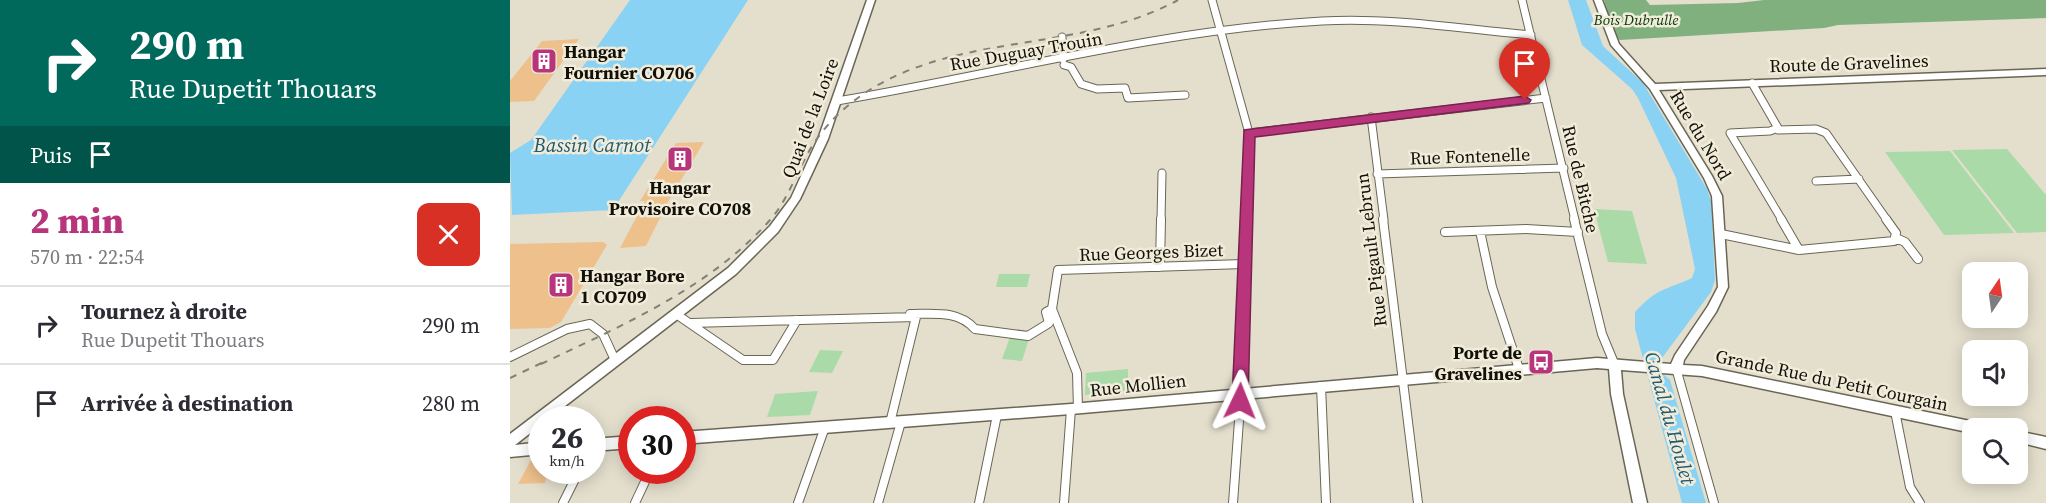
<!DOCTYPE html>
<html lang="fr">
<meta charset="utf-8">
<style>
:root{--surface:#fff;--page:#f7f7f7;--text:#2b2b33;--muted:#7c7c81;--line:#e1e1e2;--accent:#b9357b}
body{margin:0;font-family:"Source Serif 4",serif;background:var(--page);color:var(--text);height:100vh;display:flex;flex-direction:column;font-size:22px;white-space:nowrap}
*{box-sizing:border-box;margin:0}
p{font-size:20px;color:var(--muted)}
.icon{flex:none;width:33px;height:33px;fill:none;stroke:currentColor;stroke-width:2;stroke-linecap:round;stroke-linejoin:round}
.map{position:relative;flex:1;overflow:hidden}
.sheet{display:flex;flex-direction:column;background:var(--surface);width:510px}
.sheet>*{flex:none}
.hud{background:#00695c;color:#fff;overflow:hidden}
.needle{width:39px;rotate:13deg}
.buttons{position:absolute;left:1452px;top:262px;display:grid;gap:12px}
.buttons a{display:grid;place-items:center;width:66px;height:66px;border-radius:12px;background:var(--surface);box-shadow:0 3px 15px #0003;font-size:30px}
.speed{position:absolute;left:18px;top:406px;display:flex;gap:12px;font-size:30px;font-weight:700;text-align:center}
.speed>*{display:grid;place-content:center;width:78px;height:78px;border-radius:50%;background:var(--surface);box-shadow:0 3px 15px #0003;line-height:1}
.speed small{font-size:15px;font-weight:400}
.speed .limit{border:9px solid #d22;background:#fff;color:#111}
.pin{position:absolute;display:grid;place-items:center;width:51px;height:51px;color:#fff;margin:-62px -26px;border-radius:50% 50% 50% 0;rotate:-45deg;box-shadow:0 0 6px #0007}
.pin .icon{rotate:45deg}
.me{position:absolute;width:66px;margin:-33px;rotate:2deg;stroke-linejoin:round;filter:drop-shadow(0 0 4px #0008)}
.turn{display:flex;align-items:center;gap:21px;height:126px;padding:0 30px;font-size:27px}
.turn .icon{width:78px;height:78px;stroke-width:2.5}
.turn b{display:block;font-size:42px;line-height:51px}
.then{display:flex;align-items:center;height:57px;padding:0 30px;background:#0003;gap:12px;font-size:22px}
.round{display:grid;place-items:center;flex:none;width:63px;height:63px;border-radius:12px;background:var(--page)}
.overview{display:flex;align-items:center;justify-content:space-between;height:102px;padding:0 30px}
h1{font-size:36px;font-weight:800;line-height:45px;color:var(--accent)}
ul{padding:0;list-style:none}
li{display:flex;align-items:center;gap:18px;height:78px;padding:0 30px;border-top:2px solid var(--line)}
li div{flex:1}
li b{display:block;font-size:22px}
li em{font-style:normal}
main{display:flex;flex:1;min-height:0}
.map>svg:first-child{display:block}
</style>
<main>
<section class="sheet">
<div class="hud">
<div class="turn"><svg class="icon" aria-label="right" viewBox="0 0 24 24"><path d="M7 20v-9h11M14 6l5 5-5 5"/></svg><div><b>290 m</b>Rue Dupetit Thouars</div></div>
<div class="then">Puis<svg class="icon" aria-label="arrive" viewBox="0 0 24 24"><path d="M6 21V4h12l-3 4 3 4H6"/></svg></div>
</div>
<div class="overview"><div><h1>2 min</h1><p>570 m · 22:54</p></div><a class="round" style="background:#d93025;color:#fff"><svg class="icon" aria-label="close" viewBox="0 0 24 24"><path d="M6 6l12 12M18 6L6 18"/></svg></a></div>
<ul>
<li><svg class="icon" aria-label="right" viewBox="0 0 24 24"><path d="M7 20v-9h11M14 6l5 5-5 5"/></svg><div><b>Tournez à droite</b><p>Rue Dupetit Thouars</p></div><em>290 m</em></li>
<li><svg class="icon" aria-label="arrive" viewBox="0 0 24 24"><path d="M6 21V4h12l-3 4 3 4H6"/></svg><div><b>Arrivée à destination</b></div><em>280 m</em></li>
</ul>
</section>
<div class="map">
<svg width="1536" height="503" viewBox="0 0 1536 503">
<rect width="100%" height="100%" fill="#e4dfcd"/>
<path fill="#aadaa8" d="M1497 149 1536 195V232L1507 233 1442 150Z
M1440 151 1504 233 1434 235 1375 152Z
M1084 209 1122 211 1137 264 1098 262Z
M489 274H520L517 287H486Z
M500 337 519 339 512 361 492 359Z
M310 350 333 351 322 373 299 372Z
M618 369V391L575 395 576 373Z
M308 391 300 415 257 417 265 394Z"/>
<path fill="#81b07f" d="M1094 0H1136L1140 5 1228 3 1254 0H1536V18L1328 25 1314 28 1110 40 1104 36Z"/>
<path fill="#8ad2f4" d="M120 0H238L103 210 2 215 0 153 21 140Z
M1058 0H1076L1093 46 1133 83 1197 189 1201 201 1205 280 1201 292 1149 362 1152 373 1160 380 1196 503H1172L1125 329V312C1148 287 1154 291 1182 278L1185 269 1166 178 1128 98 1122 89 1072 45Z"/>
<path fill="#eec08c" d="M69 39 24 101 0 102V81L32 41Z
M194 142 159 200 136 246 110 248 135 201H130L166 143Z
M93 242 97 245 51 322 40 328 0 329V244Z
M21 460H32V471H38L35 483 8 484Z"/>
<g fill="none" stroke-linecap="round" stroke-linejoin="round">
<g stroke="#6a6655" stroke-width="9">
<path id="street-far1" d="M702 0 739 133 736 220
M1012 0 1065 220
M552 37 553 59
M554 65 561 67 571 84 587 89 615 88 618 98 675 95
M1242 83 1268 128 1260 131 1220 133 1272 220
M327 101C488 74 648 30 812 21 882 17 952 29 1021 35
M861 117 874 220
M1268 130 1306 129 1316 133 1377 220
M739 133 1036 98
M867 174 1054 168
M1306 181 1349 179
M651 220 652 173"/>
</g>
<g stroke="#6a6655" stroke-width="10">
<path id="street" d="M873 219 908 503
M1064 219 1092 334 1104 363
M1271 219 1289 250
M970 231 982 287 1009 369
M935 232 1016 229 1068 232
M1211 234 1289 250 1384 241 1386 233 1376 219
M1386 238 1395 242 1408 259
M650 267 651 219
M166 314 233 360H263L287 320
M400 314C424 314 448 310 465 329L518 336 539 323 536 312 542 309
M181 323 406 317 380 423
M0 357 57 329 80 324 93 334 105 360
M1166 368 1204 503
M811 386 816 503
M568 409 567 373 542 309 548 270 734 264
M1385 411 1400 487 1410 503
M53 503 69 471
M125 503 140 471
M288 503 315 427
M368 503 391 422
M469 503 487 415
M554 503 561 409
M723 503 731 393 736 219"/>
</g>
<g stroke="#6a6655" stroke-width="3">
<path id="secondary" d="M357 0H365L318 139 290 199 268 232 226 274 37 420H32V424L5 445 32 442V454L0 457V434L218 268 260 226 281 198 308 139Z
M1084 0H1092L1109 44 1145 84 1536 69V75L1149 90 1202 176 1212 196 1218 287 1206 312 1174 360 1173 365 1192 366 1470 423 1474 425 1476 429H1462V433L1192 376 1111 370 1113 394 1137 503H1123L1101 394 1099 369 1087 368 561 414 172 444V432L561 404 1087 358 1161 364 1165 355 1198 306 1208 287 1202 196 1194 178 1140 89 1101 45Z
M1508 431 1536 437V449L1508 442Z
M122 436V448L82 451V439Z"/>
</g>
<use href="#street-far1" stroke="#fff" stroke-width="7"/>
<use href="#street" stroke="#fff" stroke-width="8"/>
<use href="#secondary" fill="#fff" fill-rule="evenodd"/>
<path stroke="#848174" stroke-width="2" stroke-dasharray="7 7" stroke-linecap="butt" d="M31 364C111 326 200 288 260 220 276 202 284 179 296 157 310 129 334 106 361 89 455 32 573 52 668 0
M0 378 38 360"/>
</g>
<path fill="#b9357b" stroke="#782250" stroke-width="1.5" d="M1015 96 1021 100 1019 103 745 137 738 401 736 406H725L722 401 734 130Z"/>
<defs>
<g id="building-square" transform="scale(1.35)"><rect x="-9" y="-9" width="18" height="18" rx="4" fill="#b9357b" stroke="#f1ecda"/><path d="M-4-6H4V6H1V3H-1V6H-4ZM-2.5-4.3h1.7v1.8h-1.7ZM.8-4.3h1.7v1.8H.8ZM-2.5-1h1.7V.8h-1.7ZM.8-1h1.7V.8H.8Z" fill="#fff"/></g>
<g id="bus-square" transform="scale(1.35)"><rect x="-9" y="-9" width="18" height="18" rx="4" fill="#b9357b" stroke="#f1ecda"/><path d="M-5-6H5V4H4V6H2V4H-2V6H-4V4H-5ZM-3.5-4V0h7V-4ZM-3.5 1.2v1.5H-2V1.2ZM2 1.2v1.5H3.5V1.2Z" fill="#fff"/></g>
</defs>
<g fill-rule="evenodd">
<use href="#building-square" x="34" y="61"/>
<use href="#building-square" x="170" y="159"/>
<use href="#building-square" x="51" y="285"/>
<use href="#bus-square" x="1031" y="362"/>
</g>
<g text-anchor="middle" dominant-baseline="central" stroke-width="5" stroke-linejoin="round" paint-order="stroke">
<g font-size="15" font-style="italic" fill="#053908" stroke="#f1ecda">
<text x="1126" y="19">Bois Dubrulle</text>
</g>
<g font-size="18" font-weight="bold" fill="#111009" stroke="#f1ecda" text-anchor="start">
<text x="54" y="51">Hangar<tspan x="54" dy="21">Fournier CO706</tspan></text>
<text x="170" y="187" text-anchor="middle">Hangar<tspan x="170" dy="21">Provisoire CO708</tspan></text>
<text x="70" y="275">Hangar Bore<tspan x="70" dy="21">1 CO709</tspan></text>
<text x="1012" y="352" text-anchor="end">Porte de<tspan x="1012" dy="21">Gravelines</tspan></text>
</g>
<g font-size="18" fill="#111009" stroke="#f1ecda">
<text transform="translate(516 51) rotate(-10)">Rue Duguay Trouin</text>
<text transform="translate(1339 63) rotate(-2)">Route de Gravelines</text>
<text transform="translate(300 118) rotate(-69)">Quai de la Loire</text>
<text transform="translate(1191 135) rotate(59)">Rue du Nord</text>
<text transform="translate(960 156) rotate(-2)">Rue Fontenelle</text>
<text transform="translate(1071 179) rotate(77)">Rue de Bitche</text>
<text transform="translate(861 250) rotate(-97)">Rue Pigault Lebrun</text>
<text transform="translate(641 252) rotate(-2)">Rue Georges Bizet</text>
<text transform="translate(1322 380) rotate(12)">Grande Rue du Petit Courgain</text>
<text transform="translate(628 385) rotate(-6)">Rue Mollien</text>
</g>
<g font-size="20" font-style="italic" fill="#205970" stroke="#f1ecda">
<text x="82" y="145">Bassin Carnot</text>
<text transform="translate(1160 418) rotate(74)">Canal du Houlet</text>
</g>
</g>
</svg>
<div class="buttons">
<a><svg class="needle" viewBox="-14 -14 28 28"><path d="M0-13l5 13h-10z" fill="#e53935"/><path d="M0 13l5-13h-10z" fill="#7c7c81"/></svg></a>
<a><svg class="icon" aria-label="sound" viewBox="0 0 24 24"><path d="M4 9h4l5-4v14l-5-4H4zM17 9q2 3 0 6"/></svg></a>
<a><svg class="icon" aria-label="search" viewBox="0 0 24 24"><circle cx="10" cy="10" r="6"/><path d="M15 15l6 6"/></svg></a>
</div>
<div class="speed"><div>26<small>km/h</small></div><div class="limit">30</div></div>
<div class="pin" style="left:1015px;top:100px;background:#d93025"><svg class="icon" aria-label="arrive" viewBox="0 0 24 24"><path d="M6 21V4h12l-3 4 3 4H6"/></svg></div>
<svg class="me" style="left:730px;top:401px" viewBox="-20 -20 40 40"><path d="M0-17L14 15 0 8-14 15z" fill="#b9357b" stroke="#fff" stroke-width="4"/></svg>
</div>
</main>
